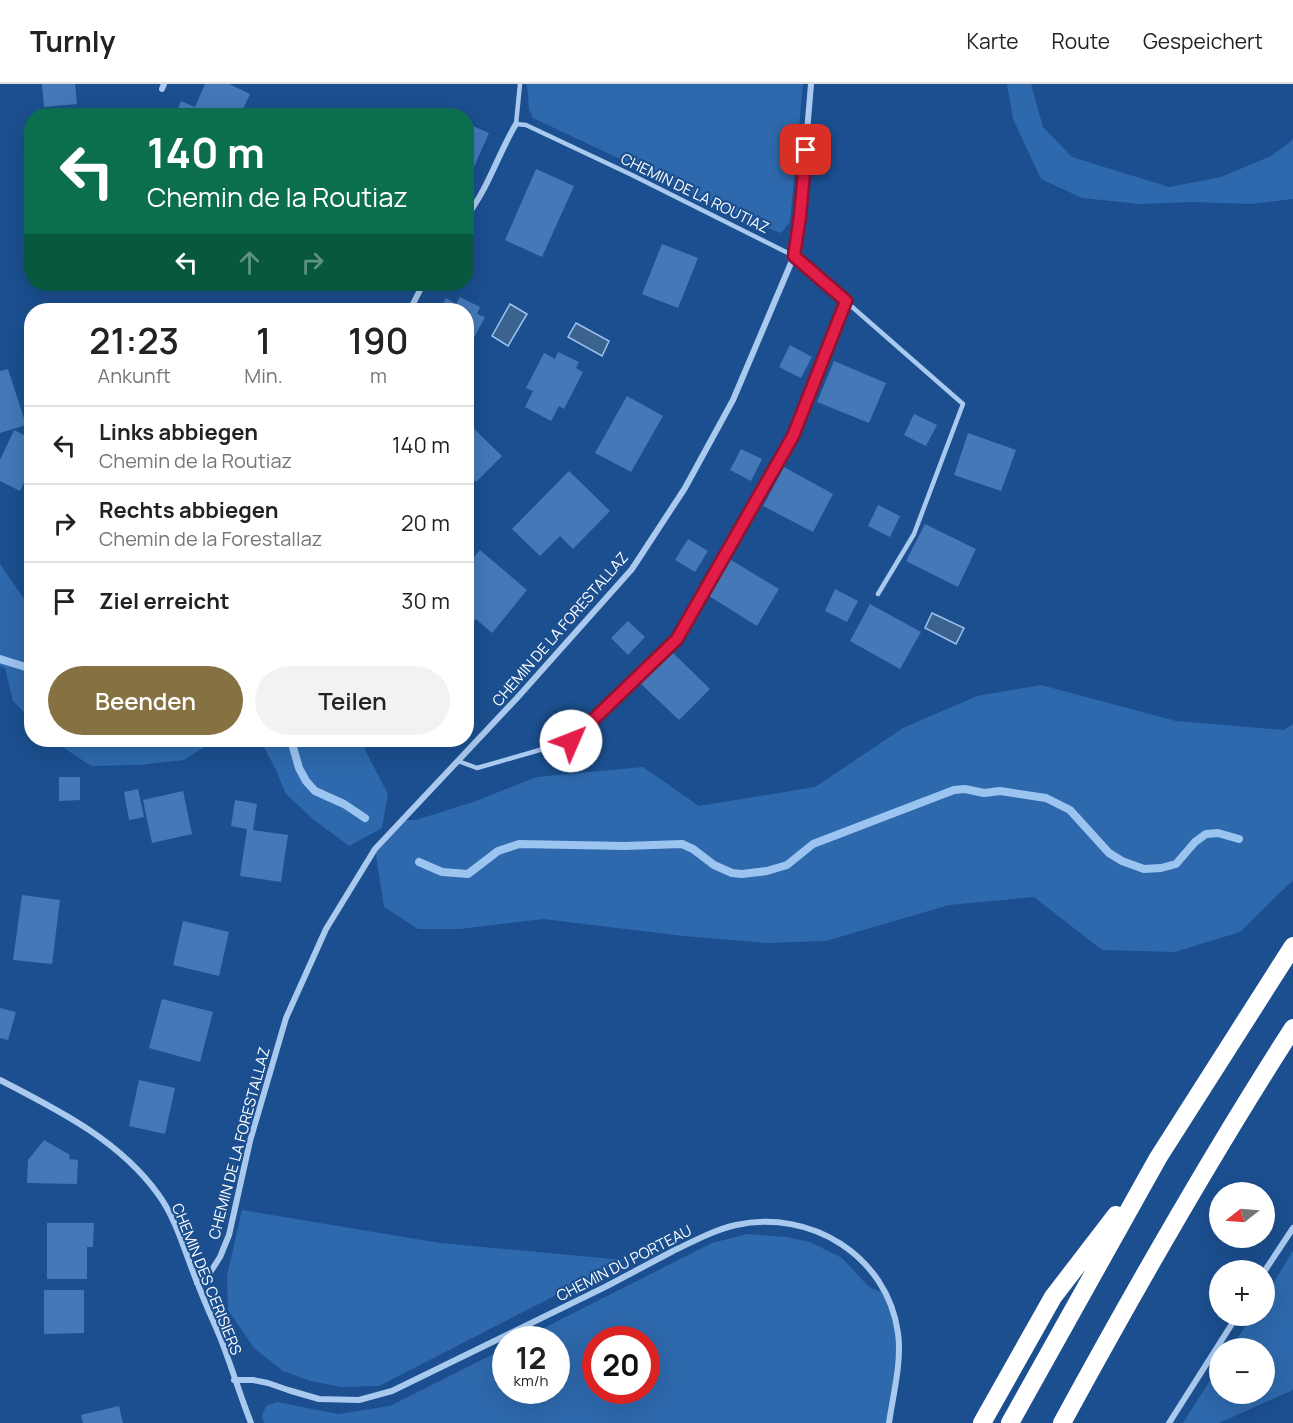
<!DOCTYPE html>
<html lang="de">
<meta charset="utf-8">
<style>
:root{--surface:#fff;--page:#f2f2f2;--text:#222;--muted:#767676;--line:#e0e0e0;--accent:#857141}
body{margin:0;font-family:Manrope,sans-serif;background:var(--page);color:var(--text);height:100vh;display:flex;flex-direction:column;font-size:22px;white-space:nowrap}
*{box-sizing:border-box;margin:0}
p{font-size:20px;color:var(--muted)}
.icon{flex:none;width:33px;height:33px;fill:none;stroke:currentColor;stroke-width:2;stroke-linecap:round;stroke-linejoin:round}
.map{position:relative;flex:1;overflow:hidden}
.drawer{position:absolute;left:24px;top:219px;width:450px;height:444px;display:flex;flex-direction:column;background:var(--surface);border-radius:24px;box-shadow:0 6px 24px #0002}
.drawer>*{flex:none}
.banner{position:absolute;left:24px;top:24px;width:450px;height:183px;border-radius:24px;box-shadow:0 6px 24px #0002;background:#0b6e4f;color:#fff;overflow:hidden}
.needle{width:39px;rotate:253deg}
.controls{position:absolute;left:1209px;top:1098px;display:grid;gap:12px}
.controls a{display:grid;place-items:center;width:66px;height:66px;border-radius:50%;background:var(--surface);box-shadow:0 6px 24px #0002;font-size:30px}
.speed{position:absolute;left:492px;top:1242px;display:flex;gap:12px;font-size:30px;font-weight:700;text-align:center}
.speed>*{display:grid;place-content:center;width:78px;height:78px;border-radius:50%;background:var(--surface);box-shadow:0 6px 24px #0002;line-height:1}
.speed small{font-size:15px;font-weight:400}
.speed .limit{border:9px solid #d22;background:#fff;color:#111}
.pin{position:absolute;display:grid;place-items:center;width:51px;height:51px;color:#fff;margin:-26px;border-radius:12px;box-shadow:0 3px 9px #0006}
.me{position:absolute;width:66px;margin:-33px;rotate:46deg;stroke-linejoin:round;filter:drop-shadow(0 0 4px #0008)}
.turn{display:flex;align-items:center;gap:21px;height:126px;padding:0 24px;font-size:27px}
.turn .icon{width:78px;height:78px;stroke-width:2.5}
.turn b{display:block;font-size:42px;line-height:51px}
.lanes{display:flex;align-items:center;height:57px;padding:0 24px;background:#0003;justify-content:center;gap:30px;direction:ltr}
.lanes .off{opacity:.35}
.eta{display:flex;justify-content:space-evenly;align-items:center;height:102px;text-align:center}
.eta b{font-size:36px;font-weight:600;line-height:42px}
.primary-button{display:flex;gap:12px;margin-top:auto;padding:12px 24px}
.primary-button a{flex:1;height:69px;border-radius:36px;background:var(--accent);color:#fff;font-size:24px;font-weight:600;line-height:69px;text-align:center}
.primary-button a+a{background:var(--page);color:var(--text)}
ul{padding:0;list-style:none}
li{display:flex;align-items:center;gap:18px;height:78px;padding:0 24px;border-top:2px solid var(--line)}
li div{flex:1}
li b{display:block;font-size:22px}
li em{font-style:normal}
header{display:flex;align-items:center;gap:36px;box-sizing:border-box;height:84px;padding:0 30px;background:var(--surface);border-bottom:2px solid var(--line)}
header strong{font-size:28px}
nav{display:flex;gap:33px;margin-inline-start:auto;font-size:21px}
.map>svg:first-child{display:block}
</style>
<header>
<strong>Turnly</strong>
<nav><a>Karte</a><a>Route</a><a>Gespeichert</a></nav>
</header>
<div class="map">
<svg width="1293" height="1339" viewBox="0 0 1293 1339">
<rect width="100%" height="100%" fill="#1b4f8f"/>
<path fill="#2e69ad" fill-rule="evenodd" d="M527 0H803L790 138 781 149 762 142 533 34 529 25Z
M1007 0H1031L1043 43 1072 73 1169 103 1221 93 1271 72 1290 58 1293 54V115L1251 120 1192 118 1139 120 1082 114 1041 95 1013 35Z
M0 480 31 525V635L13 617 5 584 0 582Z
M1041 601 1176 637 1284 646 1293 640V796L1240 848 1175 868 1102 866 1034 813 949 821 826 857 767 859 683 852 543 835 460 845H418L384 823 375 765 402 736H416L473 718 537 693 643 683 699 722 815 703 903 644 977 612Z
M52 656H215L184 676 140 681 91 682Z
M260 656H362L366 668 388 710 382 744 349 762 314 736 286 710 275 684Z
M242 1126 440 1159 624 1176 379 1302 341 1303 311 1297 283 1287 254 1264 228 1226 227 1192Z
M747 1150 786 1153 810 1158 842 1174 869 1203 886 1210 898 1250 889 1339H264L262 1332 266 1322 277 1318 338 1330 390 1322 505 1264 506 1306H556V1256L522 1255 712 1159ZM596 1256H646V1306H596Z
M1293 1167V1306L1219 1339H1183L1219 1282 1220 1310H1264V1264H1231L1252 1232H1264L1265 1212Z"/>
<path fill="#3c6290" stroke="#9cc4f0" stroke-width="1.5" d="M510 220 527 230 508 262 492 252Z
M576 239 609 257 602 272 568 253Z
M932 529 964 544 956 560 925 544Z"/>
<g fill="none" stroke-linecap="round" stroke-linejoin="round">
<path stroke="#9cc4f0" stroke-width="8" d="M0 575 32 585
M291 656 299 684 306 697 315 707 344 720 365 734
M419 778 442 788 468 790 498 767 519 760 625 762 682 760 693 765 714 781 732 789 742 790 767 787 787 781 813 760 954 706 965 705 984 709 1000 707 1046 714 1070 726 1109 769 1122 777 1144 785 1161 784 1176 780 1195 758 1206 750 1218 749 1239 755"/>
</g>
<path fill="#4478b7" d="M42 0H75L77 20 44 23Z
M205 0H229L250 10 240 32H175L181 17 195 23Z
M466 39 489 49 466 101Z
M536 85 574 102 542 173 505 156Z
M662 160 698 174 678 224 642 210Z
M460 213 480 223 477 230 485 233 466 269V226H439L446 214 456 220Z
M790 261 812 273 801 294 779 283Z
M558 268 579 278 576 284 583 288 564 325 559 322 551 337 525 323 533 307 526 304 544 269 555 275Z
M834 277 886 299 869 339 817 318Z
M8 285 26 341 0 349V287Z
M627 312 663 332 631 388 595 369Z
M914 330 937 341 926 362 904 351Z
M466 337 502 372 476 398 466 388Z
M14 346 32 355V382L20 407 0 397V376Z
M968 349 1016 366 1001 407 954 391Z
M741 365 762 375 751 397 730 386Z
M784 383 833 410 813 448 763 422Z
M569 387 610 427 573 465 560 452 540 472 512 445Z
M878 421 900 432 890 453 868 442Z
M925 440 976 465 958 503 906 477Z
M688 455 708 467 695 488 675 476Z
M480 466 527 506 492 549 476 535 466 545V483Z
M731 476 779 505 757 542 709 512Z
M835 505 858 517 847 538 825 527Z
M870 520 921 548 900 585 850 557Z
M628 537 645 553 628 571 611 554Z
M670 566 710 605 679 636 639 598Z
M59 693H80V716L59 717Z
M138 705 144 733 129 736 124 708Z
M183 707 192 750 152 759 143 716Z
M235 716 257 720 253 746 288 751 281 798 240 792 247 745 231 742Z
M22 811 60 816 52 880 13 876Z
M183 837 229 848 219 892 173 881Z
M162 915 213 928 200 978 149 964Z
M0 924 16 928 8 956 0 954Z
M139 996 175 1004 165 1050 129 1042Z
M44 1056 70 1071 69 1075 78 1076 77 1100 27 1099 28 1076Z
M47 1139H94L93 1163H87V1195H47Z
M44 1206H84V1249L44 1250Z
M119 1322 123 1339H83L81 1331Z"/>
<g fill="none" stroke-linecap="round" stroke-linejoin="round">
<path stroke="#a9c9ee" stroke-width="4.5" d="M520 0 516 40 526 41 632 91 794 172 963 320 914 450 878 510
M458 677 477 684 571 657 677 555 793 352 847 217"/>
<path stroke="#a9c9ee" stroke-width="6" d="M162 5 164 0
M466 133C488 105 498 70 516 40
M410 226 423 200
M0 996C58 1026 119 1056 158 1110 177 1136 185 1169 197 1198 204 1217 212 1234 220 1253 231 1281 240 1311 251 1339
M1264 1188 1293 1144
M197 1199 211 1187 220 1173 229 1151 250 1057 286 934 326 845 375 765 517 614 632 485 685 404 733 316 794 172 800 132 811 0
M234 1296H253L268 1299 288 1306 319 1315 359 1316 392 1307C463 1272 534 1238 605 1203 628 1191 650 1179 673 1167 694 1157 714 1146 736 1141 810 1125 887 1171 898 1249 902 1277 893 1311 889 1339
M1169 1339 1237 1232"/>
<path stroke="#fff" stroke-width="18" d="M982 1339 1053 1213 1116 1131
M1010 1339 1158 1074 1293 862
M1062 1339C1135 1205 1210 1073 1293 944"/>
</g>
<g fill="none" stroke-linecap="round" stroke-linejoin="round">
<g stroke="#92132f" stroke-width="15">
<path id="route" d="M571 657 677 555 793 352 846 217 794 172 800 132 806 66"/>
</g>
<use href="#route" stroke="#e11d48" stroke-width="10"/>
</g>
<g text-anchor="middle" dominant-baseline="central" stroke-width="4.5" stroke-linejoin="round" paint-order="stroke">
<g font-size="15" fill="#fff" stroke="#1b4f8f">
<text transform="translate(695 109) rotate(26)">CHEMIN DE LA ROUTIAZ</text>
<text transform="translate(560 545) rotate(-49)">CHEMIN DE LA FORESTALLAZ</text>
<text transform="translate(239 1059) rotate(-75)">CHEMIN DE LA FORESTALLAZ</text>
<text transform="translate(624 1179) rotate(-27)">CHEMIN DU PORTEAU</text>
<text transform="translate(207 1195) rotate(68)">CHEMIN DES CERISIERS</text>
</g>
</g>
</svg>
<div class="controls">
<a><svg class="needle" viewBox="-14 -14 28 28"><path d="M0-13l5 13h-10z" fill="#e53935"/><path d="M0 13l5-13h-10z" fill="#767676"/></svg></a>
<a>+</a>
<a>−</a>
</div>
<div class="speed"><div>12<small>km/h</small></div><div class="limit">20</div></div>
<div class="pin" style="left:806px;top:66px;background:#d93025"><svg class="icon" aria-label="arrive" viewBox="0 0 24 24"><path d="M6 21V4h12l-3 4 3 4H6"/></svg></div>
<svg class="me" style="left:571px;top:657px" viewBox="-20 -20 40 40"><circle r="19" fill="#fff"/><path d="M0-13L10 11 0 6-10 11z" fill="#e11d48"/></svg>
<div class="banner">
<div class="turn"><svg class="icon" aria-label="left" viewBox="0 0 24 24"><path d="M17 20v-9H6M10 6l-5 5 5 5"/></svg><div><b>140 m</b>Chemin de la Routiaz</div></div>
<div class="lanes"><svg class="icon" aria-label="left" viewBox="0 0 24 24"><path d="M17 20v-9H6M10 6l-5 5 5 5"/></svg><svg class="icon off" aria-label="ahead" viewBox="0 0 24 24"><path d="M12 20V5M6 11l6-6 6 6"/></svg><svg class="icon off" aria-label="right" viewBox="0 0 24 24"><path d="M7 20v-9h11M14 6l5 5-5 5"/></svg></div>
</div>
<section class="drawer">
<div class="eta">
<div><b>21:23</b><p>Ankunft</p></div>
<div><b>1</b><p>Min.</p></div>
<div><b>190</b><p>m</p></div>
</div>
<ul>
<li><svg class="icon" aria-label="left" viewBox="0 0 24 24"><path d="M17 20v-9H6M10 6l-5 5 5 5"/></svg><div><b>Links abbiegen</b><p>Chemin de la Routiaz</p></div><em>140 m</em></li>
<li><svg class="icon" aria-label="right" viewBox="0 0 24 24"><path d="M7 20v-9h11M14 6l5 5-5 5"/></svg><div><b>Rechts abbiegen</b><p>Chemin de la Forestallaz</p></div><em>20 m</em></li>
<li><svg class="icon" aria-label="arrive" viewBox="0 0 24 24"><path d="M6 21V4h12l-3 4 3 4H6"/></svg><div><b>Ziel erreicht</b></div><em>30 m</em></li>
</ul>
<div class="primary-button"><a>Beenden</a><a>Teilen</a></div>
</section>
</div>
